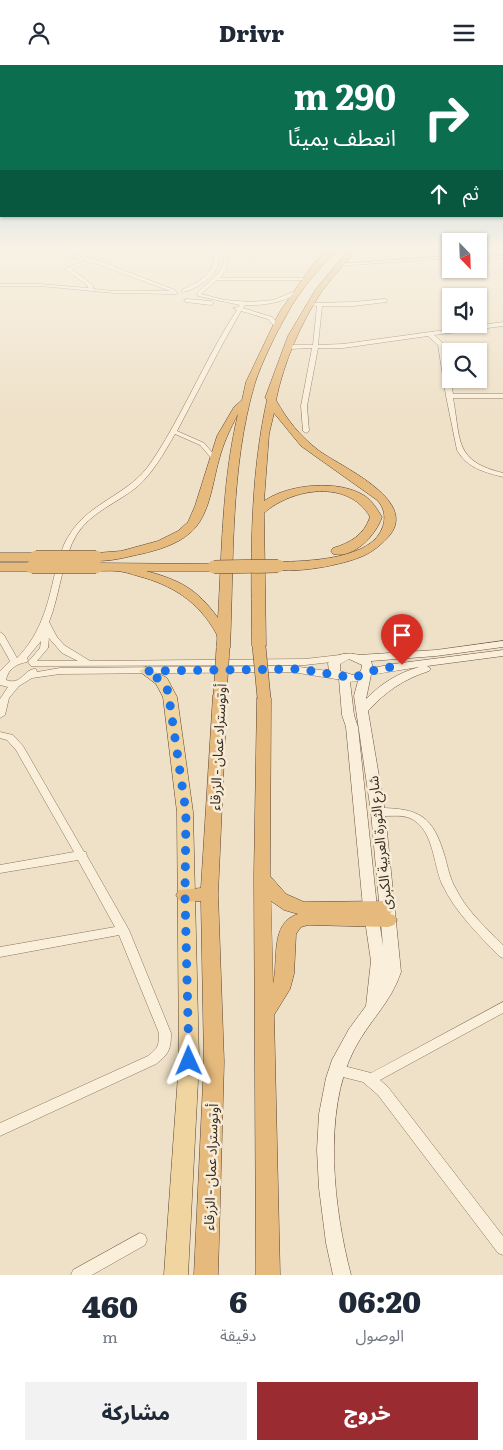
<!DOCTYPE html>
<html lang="ar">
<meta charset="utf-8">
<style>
:root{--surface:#fff;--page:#f2f2f3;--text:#1f2937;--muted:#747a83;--accent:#9a2c31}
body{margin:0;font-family:Literata,"Noto Sans Arabic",serif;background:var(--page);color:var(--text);direction:rtl;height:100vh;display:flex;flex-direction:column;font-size:19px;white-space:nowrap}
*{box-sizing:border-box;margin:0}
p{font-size:16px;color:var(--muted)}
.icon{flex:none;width:28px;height:28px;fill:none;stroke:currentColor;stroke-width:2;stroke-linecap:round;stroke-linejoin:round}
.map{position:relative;height:1210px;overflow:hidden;direction:ltr}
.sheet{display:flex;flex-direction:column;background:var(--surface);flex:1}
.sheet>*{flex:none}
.top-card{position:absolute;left:0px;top:0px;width:504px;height:152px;box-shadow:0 1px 4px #0004;direction:rtl;background:#0b6e4f;color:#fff;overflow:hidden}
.needle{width:32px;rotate:157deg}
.fabs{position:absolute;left:442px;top:168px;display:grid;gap:10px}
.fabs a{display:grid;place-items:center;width:45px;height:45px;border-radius:0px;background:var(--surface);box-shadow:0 1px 4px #0004;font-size:25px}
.pin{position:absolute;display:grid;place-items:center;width:42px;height:42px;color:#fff;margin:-51px -21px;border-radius:50% 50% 50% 0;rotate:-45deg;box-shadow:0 0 5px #0007}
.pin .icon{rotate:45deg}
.me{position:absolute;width:55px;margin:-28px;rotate:359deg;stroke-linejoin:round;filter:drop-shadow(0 0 4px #0008)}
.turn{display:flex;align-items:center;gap:18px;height:105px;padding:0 25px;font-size:22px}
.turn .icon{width:65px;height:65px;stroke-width:2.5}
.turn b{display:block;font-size:35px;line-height:42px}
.then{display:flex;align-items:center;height:48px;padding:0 25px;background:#0003;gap:10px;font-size:19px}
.eta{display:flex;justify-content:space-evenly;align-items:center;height:85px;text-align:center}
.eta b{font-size:30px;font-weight:800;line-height:35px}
.action{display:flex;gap:10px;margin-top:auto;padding:10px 25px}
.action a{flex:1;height:58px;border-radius:0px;background:var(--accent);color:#fff;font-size:20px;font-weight:800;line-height:58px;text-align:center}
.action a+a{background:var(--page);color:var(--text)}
header{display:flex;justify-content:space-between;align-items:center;height:65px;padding:0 25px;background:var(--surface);font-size:22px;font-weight:800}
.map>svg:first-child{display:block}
</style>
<header><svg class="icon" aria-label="menu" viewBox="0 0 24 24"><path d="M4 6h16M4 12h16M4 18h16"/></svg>Drivr<svg class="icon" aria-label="person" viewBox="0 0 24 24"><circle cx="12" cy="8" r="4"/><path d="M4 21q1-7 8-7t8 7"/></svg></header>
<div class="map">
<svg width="503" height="1210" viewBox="0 0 503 1210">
<rect width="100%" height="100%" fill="#efe1c8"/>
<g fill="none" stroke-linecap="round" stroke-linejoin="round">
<g stroke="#8b735c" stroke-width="1">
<path id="minor" d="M205 182H209L218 190C219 194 219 198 217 202 213 213 194 226 182 227V225C197 217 215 210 214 190Z
M214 182H218L228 194 226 205 220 213H307L309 214 307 215H217L201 229 225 235 251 237 274 235 297 225 301 226C286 237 264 241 245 240L243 243 272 252 281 262 276 263 268 254 241 246 222 280 177 366 204 378 217 393 216 394H212L200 380 175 369C164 388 153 408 137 422 117 438 91 447 77 469 62 493 60 530 49 557L57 572 64 580 90 596 305 594 340 590 344 593 340 596 305 600 31 601 28 597 40 583 41 576 27 593 28 595 27 597C16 599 8 604 6 615 22 621 24 603 36 604L37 607 60 603 292 601 342 608 346 611 342 614H336L292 607 60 609 32 613 19 621 9 633 5 650 0 653V634L8 622 0 620V606L10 596 0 578V567L4 570 17 593C41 569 48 539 55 508 59 495 62 480 70 469 88 439 126 430 147 403 156 391 164 377 171 365 193 326 212 283 237 245L233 243 238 242 240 240 198 231 197 228C207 217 222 211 224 194ZM49 573 62 588 78 596H37L48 583Z
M71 189 94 194 175 225 178 228 176 229 114 228 40 221H0V219H40L88 223V221L65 204 87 195 69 191V190ZM92 197 170 226H114L93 224V220L71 204Z
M479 190 503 191V193L479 192Z
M451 191V193L337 201 335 200 337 199Z
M187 234 211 236 214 238 211 240 185 237 184 236Z
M385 234 388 236 387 237 353 241H322L318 280 343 279 503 257V261L434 270 444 279 453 329H503V333H453C461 376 454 396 503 408V412C484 407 467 403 457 385L446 331 438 280 428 271 343 283H318L307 341 309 366 306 368 303 366 301 341 312 283 289 284 286 282 289 280H313L317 241 312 240 315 238 353 237Z
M0 667 13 670 23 681 84 787H86L87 791 129 865 171 968C171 984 169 989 156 999L0 1071V1058L148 991C158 983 159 981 159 968L119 870 0 892V882L115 862 78 795 0 808V800L74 787 16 685 7 675 0 673Z
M378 743C420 743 433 751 445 792 448 803 450 814 456 824 467 846 486 863 503 880V893L499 891C478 869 455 847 442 819 433 799 434 766 412 754 400 748 387 753 374 750L373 747 374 744Z
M503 937V948L380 1015 388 1022 503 1171V1190L498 1188 378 1030 363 1017 331 1009 330 1005 331 1001 336 999 371 1008Z
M140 1168 145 1170 147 1175 145 1180 92 1210H71L73 1205Z"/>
</g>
<g stroke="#6d543f" stroke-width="1">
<path id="secondary" d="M503 576V582L436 591 371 596 373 603 393 599 503 585V591L427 601 431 604 429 606C404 614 386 626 368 646L385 747 401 907C391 938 368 957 354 985 322 1047 334 1145 351 1210H333L326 1178 319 1123 317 1085 319 1049 326 1013 332 995 349 964 366 941 371 896 363 842 346 662 342 650 339 614 329 607 328 598C337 588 347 587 359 590L436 585ZM349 594 362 600 361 606 353 610 340 606V599ZM419 602C398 608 382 618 366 634L371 610ZM358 616 354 631 371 747 383 881 377 842 358 662 354 650 350 617Z"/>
</g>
<g stroke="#594230" stroke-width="1">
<path id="primary" d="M146 602 167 613 177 632 193 747 199 996 188 1210H164L179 996 177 747 163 632 156 619 139 606Z"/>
</g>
<g stroke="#594230" stroke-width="1">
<path id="trunk" d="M331 182H338C320 204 300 224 287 249 277 266 261 299 255 318 230 402 234 496 230 583L228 586H218C215 580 219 573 216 568 198 536 172 520 138 511 131 509 123 506 115 506 107 505 96 508 90 502L96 498 218 499 220 502 214 506H146C180 515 197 524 218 553 222 485 222 416 238 349 230 364 223 379 219 395 212 419 210 451 190 468 176 480 158 485 141 489 126 492 107 498 92 495L90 492 96 488 121 486 158 476 178 466 188 457 195 441 217 371 234 342 242 335 246 317 279 248 313 199Z
M352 182H359C347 197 333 211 322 226 300 259 284 297 276 335 287 355 300 371 318 385 339 401 418 434 390 470 382 479 374 486 363 491 343 500 295 509 274 504L272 501 278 497C307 496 373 495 383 461 386 452 384 442 377 435L301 381 274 348 269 369 264 436C288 419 339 414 365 431 373 437 377 444 382 452 376 470 354 494 333 489L331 486 333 483C350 478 364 470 370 452 349 414 292 423 264 448L266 581 259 585 252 581C251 498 249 417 267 335L265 333 288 271 316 224Z
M0 488H36L42 492 36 496H0Z
M0 498H32L38 502 32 506H0Z
M220 626 225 627 227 630 218 829 224 997 218 1210H194L204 997 201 836 185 837 179 835 176 830 179 825 201 823 213 630 215 627Z
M264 628 269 630 271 633 270 811 286 829 304 837 386 836 392 838 395 843 390 849 394 850 397 855 394 860 388 862 308 860 301 862 296 869 294 909 290 924 274 950 280 1210H256L254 811 257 633 259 630ZM271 836 284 845 298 849C269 858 279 896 273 919Z"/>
</g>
<use href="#minor" fill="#f9efdb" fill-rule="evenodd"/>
<use href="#secondary" fill="#f9efdb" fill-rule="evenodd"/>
<use href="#primary" fill="#f1d5a0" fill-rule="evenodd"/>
<use href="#trunk" fill="#e6ba7d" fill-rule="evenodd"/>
<g stroke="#594230" stroke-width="14" stroke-linecap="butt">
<path id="trunk-bridge" d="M36 492H96
M32 502H96
M214 502 278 501
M259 581 264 633
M220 630 223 583"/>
</g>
<use href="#trunk-bridge" stroke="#e6ba7d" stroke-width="13"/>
</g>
<linearGradient id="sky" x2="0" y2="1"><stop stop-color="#8fbad6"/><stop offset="0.52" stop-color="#f8f2e6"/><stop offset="1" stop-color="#f8f2e6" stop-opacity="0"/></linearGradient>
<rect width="503" height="351" fill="url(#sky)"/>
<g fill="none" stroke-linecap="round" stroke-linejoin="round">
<path stroke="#1a73e8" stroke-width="9" stroke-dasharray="0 16.2" d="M189 996 185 830 186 747 168 626 162 616 146 606 300 604 353 613 375 605 402 600"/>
</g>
<g text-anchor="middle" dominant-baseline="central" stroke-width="5" stroke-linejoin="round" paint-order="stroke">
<g font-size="14" fill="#3b2c20" stroke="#f6ecd7">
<text transform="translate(217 682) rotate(-87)">أوتوستراد عمان - الزرقاء</text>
<text transform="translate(379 778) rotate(-96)">شارع الثورة العربية الكبرى</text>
<text transform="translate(210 1102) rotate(-88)">أوتوستراد عمان - الزرقاء</text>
</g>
</g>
</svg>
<div class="fabs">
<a><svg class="needle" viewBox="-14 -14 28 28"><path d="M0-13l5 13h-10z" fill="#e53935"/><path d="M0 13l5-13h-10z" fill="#747a83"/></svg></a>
<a><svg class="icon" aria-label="sound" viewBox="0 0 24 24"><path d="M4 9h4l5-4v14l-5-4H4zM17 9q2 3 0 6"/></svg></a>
<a><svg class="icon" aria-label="search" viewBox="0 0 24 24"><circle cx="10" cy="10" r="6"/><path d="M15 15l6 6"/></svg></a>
</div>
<div class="pin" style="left:402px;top:600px;background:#d93025"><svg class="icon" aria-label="arrive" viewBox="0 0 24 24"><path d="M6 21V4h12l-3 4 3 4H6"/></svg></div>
<svg class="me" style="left:189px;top:996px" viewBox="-20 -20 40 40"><path d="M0-17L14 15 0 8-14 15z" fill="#1a73e8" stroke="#fff" stroke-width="4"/></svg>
<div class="top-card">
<div class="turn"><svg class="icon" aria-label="right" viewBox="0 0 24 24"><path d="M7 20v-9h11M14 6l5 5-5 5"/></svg><div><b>290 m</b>انعطف يمينًا</div></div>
<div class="then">ثم<svg class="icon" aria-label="ahead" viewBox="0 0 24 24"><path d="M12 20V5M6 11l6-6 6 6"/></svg></div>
</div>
</div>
<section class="sheet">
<div class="eta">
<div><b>06:20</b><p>الوصول</p></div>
<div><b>6</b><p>دقيقة</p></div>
<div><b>460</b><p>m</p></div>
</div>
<div class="action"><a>خروج</a><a>مشاركة</a></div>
</section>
